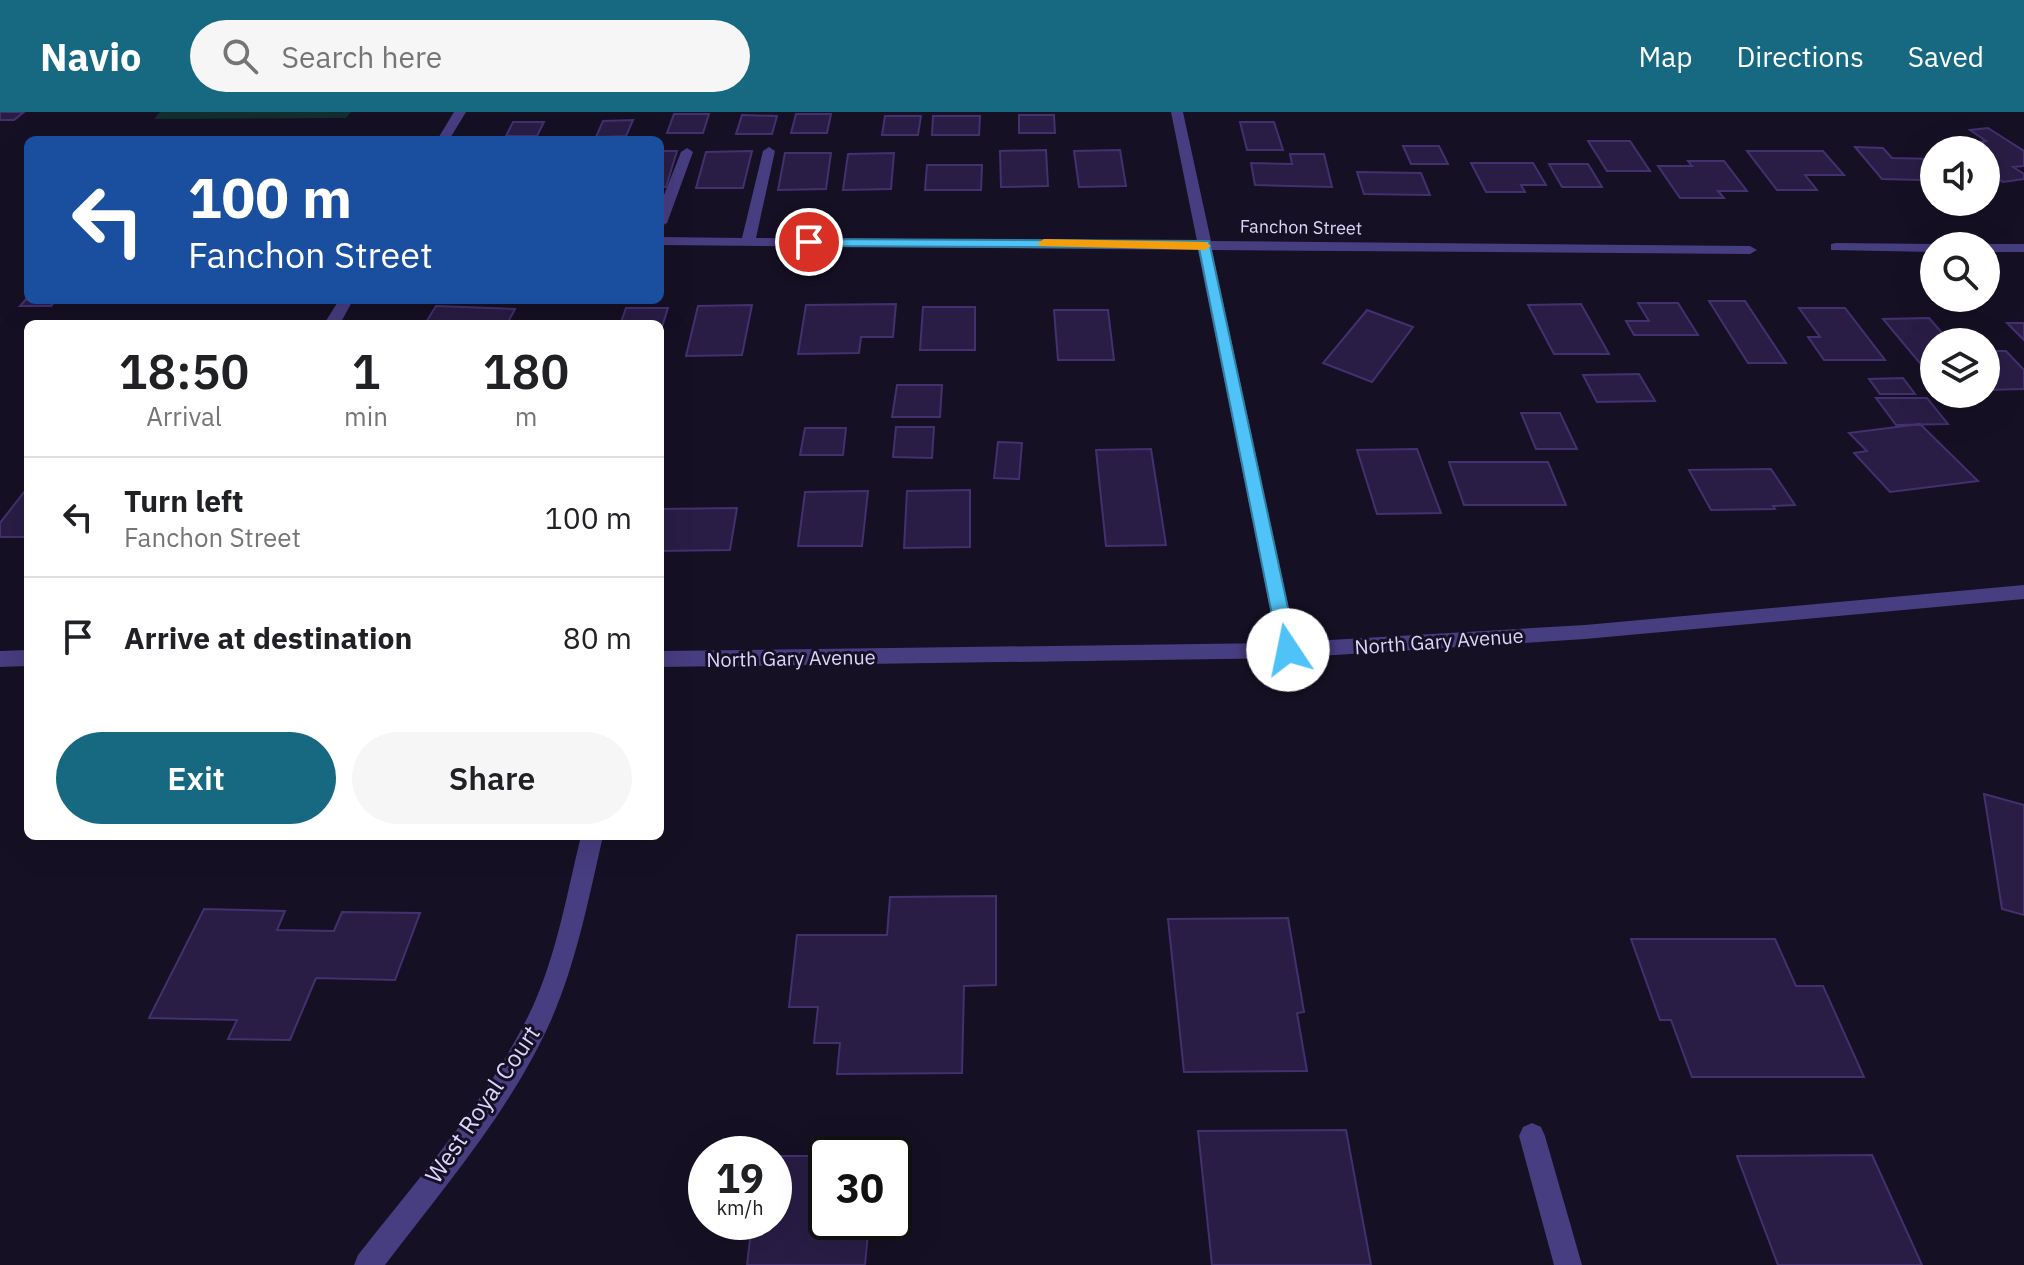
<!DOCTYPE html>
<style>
:root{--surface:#fff;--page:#f6f6f6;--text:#202124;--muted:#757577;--line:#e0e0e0;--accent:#176981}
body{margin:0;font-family:"IBM Plex Sans",sans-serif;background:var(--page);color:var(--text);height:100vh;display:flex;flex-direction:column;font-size:30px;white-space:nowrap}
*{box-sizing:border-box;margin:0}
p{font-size:26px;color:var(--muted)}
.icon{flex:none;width:44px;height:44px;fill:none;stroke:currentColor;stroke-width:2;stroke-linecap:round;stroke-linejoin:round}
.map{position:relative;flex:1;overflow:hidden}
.side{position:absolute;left:24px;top:208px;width:640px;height:520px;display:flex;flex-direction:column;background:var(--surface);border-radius:12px;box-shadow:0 8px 32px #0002}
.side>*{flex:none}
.guide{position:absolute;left:24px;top:24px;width:640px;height:168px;border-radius:12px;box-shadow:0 8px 32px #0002;background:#1a4fa0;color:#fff;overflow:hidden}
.tools{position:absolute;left:1920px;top:24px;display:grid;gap:16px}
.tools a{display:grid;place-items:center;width:80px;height:80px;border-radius:50%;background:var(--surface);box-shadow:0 8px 32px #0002;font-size:40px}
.speed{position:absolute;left:688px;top:1024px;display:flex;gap:16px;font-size:40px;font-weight:700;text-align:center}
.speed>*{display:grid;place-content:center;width:104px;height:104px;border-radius:50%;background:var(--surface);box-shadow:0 8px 32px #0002;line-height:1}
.speed small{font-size:20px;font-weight:400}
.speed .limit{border:4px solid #111;border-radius:12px;background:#fff;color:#111}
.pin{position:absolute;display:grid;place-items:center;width:68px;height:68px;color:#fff;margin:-34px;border:4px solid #fff;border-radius:50%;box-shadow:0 2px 8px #0007}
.me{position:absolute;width:88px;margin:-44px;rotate:349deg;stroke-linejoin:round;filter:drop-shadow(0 0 6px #0008)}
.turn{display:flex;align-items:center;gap:28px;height:168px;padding:0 32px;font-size:36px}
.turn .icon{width:104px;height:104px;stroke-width:2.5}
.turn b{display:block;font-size:56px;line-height:68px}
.eta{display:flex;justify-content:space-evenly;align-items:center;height:136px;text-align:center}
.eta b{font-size:48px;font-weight:600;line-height:56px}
.action{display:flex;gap:16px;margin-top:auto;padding:16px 32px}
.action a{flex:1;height:92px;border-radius:48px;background:var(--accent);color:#fff;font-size:32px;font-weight:600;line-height:92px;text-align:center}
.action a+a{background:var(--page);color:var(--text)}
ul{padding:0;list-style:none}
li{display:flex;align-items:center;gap:24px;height:120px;padding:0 32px;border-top:2px solid var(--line)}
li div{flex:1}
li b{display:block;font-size:30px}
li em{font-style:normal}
header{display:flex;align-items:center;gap:48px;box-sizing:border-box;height:112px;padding:0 40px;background:var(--accent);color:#fff}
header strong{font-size:38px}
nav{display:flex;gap:44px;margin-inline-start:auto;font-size:28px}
.search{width:560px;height:72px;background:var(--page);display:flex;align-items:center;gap:20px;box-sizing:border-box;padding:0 28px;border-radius:44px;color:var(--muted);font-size:30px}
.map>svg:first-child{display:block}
</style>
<header>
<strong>Navio</strong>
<div class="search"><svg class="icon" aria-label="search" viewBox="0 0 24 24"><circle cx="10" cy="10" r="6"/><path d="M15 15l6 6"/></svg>Search here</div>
<nav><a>Map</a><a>Directions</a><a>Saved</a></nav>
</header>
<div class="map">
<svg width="2024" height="1153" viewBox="0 0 2024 1153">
<rect width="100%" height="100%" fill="#161024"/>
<path fill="#132c2e" d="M160 0H351L346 6 154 7Z"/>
<path fill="#291d45" stroke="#43306f" stroke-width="2" d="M0 0H24L14 8H0Z
M674 2H709L703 21H667Z
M796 2H831L827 21H791Z
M742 3 777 4 772 22H736Z
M1019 3H1054L1055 21H1019Z
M885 4H921L918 23H882Z
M933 4H980L979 23H932Z
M633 8 626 24 596 25 603 9Z
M513 10H544L537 24H506Z
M1240 10H1274L1283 38H1247Z
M1988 16 2024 39V54L2013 55 2024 62V67L2003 70 1986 59V38H1955L1949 34 1986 29 1970 18Z
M1588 29H1630L1650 59H1607Z
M1403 34H1439L1448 52H1411Z
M1855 35 1883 36 1892 46 1934 47V79L1922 68 1882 67Z
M1046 38 1048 74 1001 75 1000 39Z
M1120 38 1126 74 1079 75 1074 39Z
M660 39H677L666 75H660Z
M752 39 743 76H696L706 40Z
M1747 39H1823L1844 63H1805L1817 78H1777Z
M785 41H831L826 77 778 78Z
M894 41 891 77 843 78 848 42Z
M1290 42H1324L1332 75 1255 73 1251 51 1292 52Z
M1688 49H1724L1747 79H1718L1724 86H1680L1658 54H1692Z
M1471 51H1533L1546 73H1521L1525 80H1486Z
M1549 52H1588L1602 75H1562Z
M927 53H982L981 78H925Z
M1357 60 1421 61 1430 83 1364 82Z
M28 185V188H56L51 194H20Z
M1709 189H1745L1786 251H1748Z
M1638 191H1678L1698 223H1634L1626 209H1649Z
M896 192 893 225H861L859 241 798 242 806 193Z
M1581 192 1609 242H1554L1528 193Z
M752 193 742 243 686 244 698 194Z
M436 194 515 197 507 212H425Z
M923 195H975V238H920Z
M626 196H668L660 221V212H575L621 210Z
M1799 196H1845L1885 248H1824L1808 225H1820Z
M1054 198H1108L1114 248H1058Z
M1367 198 1413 215 1372 270 1323 251Z
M1929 206 1950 230H1934V268L1883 207Z
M2007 211H2024V228Z
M1986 239H2006L2024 258V277L1986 278Z
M1639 262 1655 289 1597 290 1583 263Z
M1903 266 1915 282H1880L1869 267Z
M897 273H942L940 305H892Z
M1876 286H1927L1948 312 1896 313Z
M1521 301H1560L1577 337H1536Z
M1920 312 1978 369 1890 380 1854 341 1867 339 1849 321Z
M896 315H934L932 346 893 345Z
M805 316H846L843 343H800Z
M998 330 1022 331 1019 367 994 366Z
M1151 337 1166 433 1106 434 1096 338Z
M1417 337 1441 401 1377 402 1357 338Z
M1449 350H1548L1566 393H1464Z
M1771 357 1795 393 1773 394 1775 397 1711 398 1689 358Z
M28 375V425H0V411Z
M970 378V435L904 436 907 379Z
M868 379 862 434H798L805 380Z
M737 396 730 438 660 439V397Z
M1984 682 2024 693V803L2002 797Z
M996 784V873L964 874 962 961 837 962 840 931H814L818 895H789L797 823H887L890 785Z
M204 797 285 799 277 818 334 819 342 800 420 801 395 868 316 866 290 928 228 927 237 908 149 906Z
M1288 806 1304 900 1297 901 1307 959 1184 960 1168 807Z
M1631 827H1775L1796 874H1823L1864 965H1692L1671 908H1660Z
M1346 1018 1371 1153H1212L1198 1019Z
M1872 1043 1922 1153H1778L1737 1044Z
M774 1044H826V1110H869L865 1153H747L752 1110H774Z"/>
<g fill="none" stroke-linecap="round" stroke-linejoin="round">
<path fill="#473d81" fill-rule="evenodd" d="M454 0H466L449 28H437Z
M1171 0H1183L1211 129 1750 134 1757 138 1750 142 1212 138 1296 530 1585 513 2024 473V487L1585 527 1288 546 660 555V539L1277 531 1198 138 660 133V125L742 126 763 39 769 35 775 39 756 126 1197 129Z
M687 36 693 40 667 111 660 115V93L681 40Z
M1836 131 1934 132 1940 134H1934V140L1831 138V132Z
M1986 132H2024V140H1986V134H1980Z
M339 188H353L340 212H324Z
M28 538V554L0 555V539Z
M581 724H603C589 785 577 848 552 906 512 997 445 1074 385 1153H354L358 1143C420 1064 490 986 533 894 557 841 567 781 581 724Z
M1532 1011 1541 1015 1545 1024 1582 1153H1554L1519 1024 1523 1015Z"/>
</g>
<path fill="#4fc3f7" stroke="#337fa1" stroke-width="2" d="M804 127 1209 129 1297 538 1294 543H1282L1279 538 1199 136 809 134 804 132Z"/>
<path fill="#f59e0b" d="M1044 127 1205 130 1211 134 1205 138 1040 134 1038 131Z"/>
<g text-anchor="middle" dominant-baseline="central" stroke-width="6" stroke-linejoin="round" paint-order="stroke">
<g font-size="18" fill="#ded5fd" stroke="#161024">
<text transform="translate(1301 115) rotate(1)">Fanchon Street</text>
</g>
<g font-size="20" fill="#ded5fd" stroke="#161024">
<text transform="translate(1439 529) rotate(-4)">North Gary Avenue</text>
<text transform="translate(791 546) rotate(-1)">North Gary Avenue</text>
</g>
<g font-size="24" fill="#ded5fd" stroke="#161024">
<text transform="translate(482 992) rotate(-56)">West Royal Court</text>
</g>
</g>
</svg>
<div class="tools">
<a><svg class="icon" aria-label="sound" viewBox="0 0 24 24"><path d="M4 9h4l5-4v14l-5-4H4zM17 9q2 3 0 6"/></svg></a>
<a><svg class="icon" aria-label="search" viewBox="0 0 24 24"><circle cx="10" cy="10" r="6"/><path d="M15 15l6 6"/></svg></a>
<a><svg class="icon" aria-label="layers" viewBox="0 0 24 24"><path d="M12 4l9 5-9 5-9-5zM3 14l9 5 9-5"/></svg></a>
</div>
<div class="speed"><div>19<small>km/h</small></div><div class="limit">30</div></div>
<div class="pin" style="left:809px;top:130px;background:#d93025"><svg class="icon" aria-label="arrive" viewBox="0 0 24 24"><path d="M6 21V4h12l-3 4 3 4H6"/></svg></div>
<svg class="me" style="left:1288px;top:538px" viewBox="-20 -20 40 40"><circle r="19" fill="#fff"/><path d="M0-13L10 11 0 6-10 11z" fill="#4fc3f7"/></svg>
<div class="guide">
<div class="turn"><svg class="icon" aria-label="left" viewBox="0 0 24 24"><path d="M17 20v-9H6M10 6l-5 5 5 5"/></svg><div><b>100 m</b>Fanchon Street</div></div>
</div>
<section class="side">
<div class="eta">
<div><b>18:50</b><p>Arrival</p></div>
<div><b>1</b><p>min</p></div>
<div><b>180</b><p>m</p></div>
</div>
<ul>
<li><svg class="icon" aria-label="left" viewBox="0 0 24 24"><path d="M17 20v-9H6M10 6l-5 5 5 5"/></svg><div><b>Turn left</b><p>Fanchon Street</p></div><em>100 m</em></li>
<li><svg class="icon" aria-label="arrive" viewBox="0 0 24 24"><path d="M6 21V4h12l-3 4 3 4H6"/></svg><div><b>Arrive at destination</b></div><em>80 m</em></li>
</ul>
<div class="action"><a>Exit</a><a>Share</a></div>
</section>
</div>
